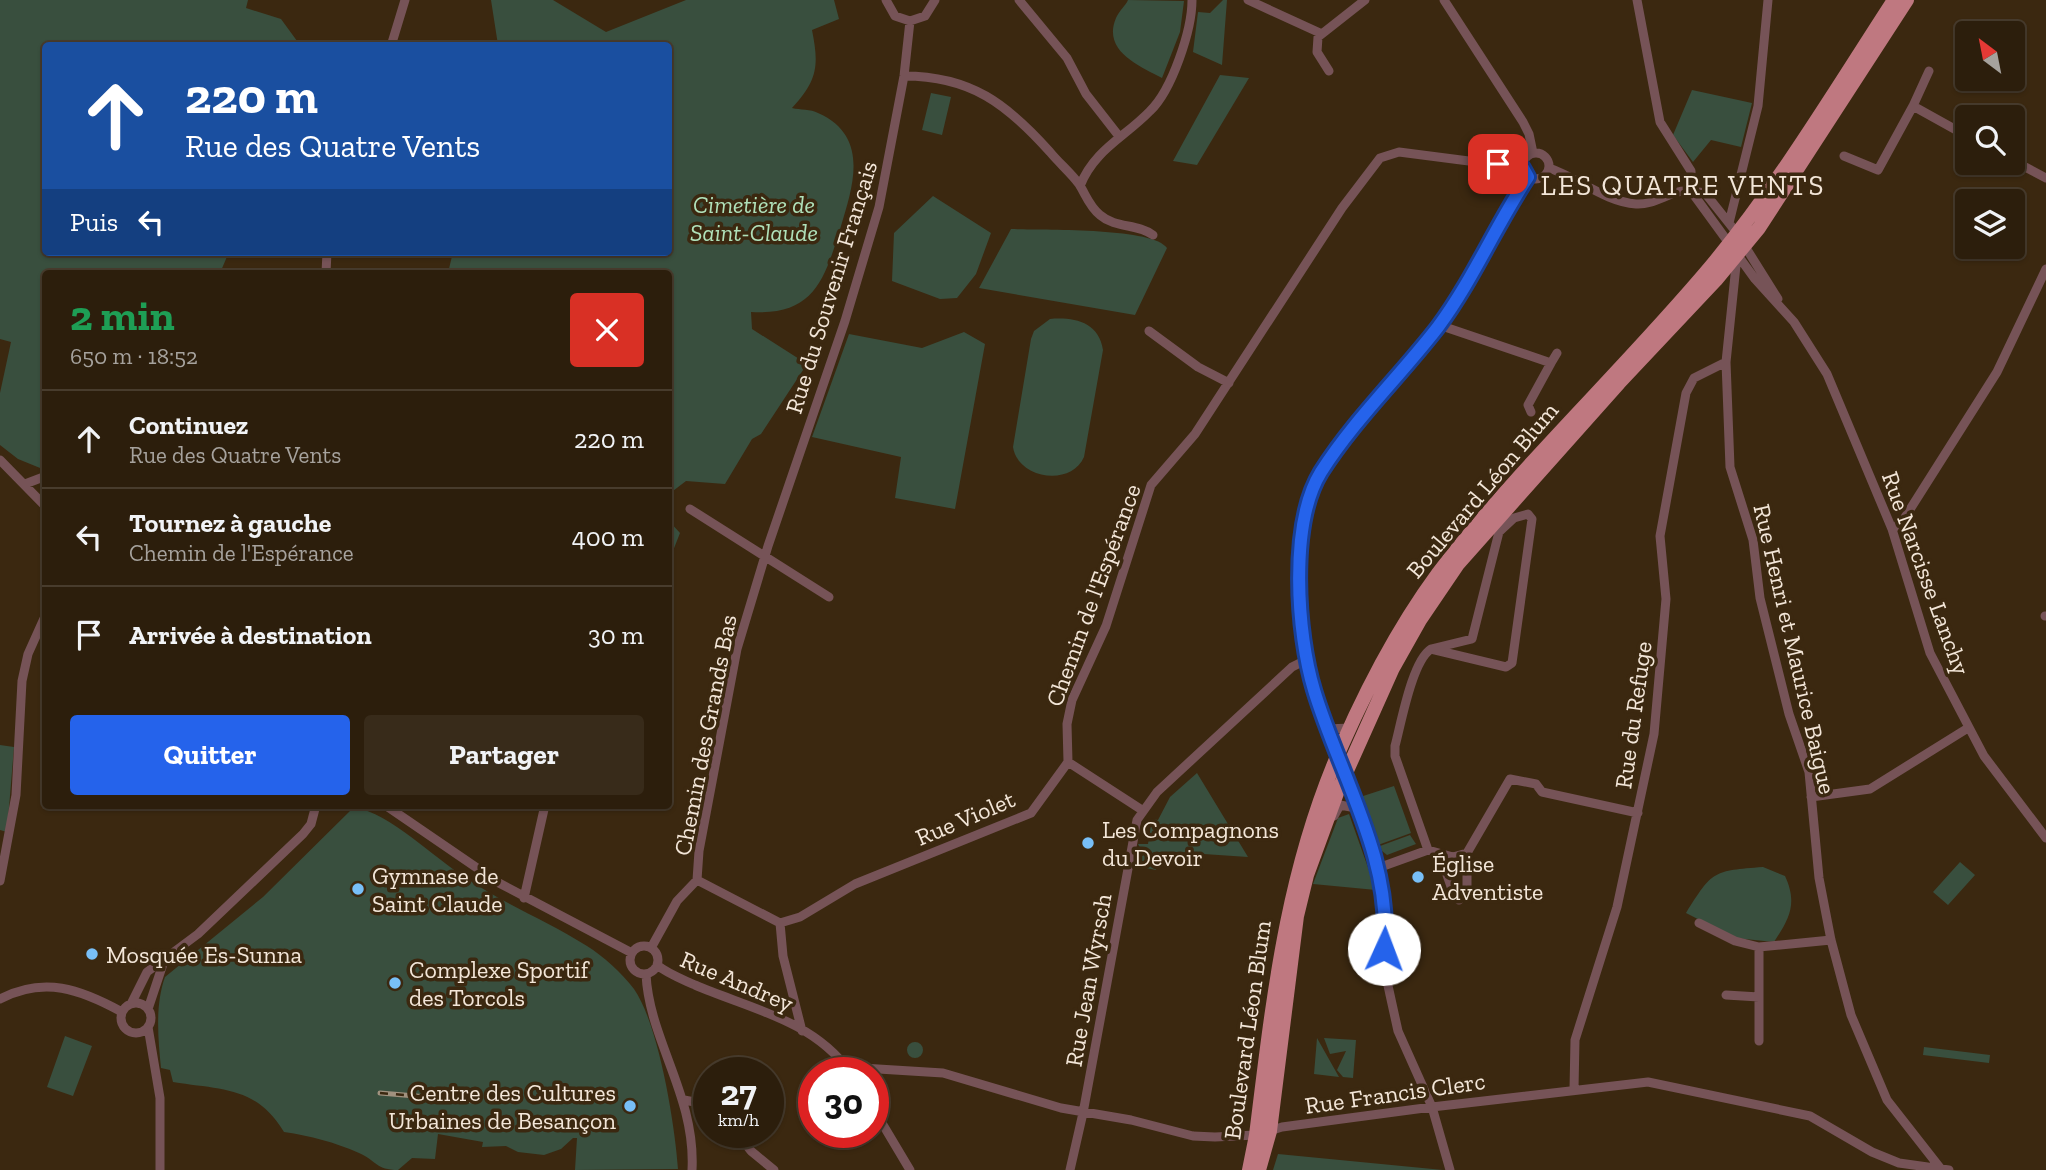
<!DOCTYPE html>
<html lang="fr">
<meta charset="utf-8">
<style>
:root{--surface:#2c1e0c;--page:#382b1a;--text:#f1f3f6;--muted:#a6a29d;--line:#483c2d;--accent:#2563eb}
body{margin:0;font-family:"Zilla Slab",serif;background:var(--page);color:var(--text);height:100vh;display:flex;flex-direction:column;font-size:26px;white-space:nowrap}
*{box-sizing:border-box;margin:0}
p{font-size:23px;color:var(--muted)}
.icon{flex:none;width:38px;height:38px;fill:none;stroke:currentColor;stroke-width:2;stroke-linecap:round;stroke-linejoin:round}
.map{position:relative;flex:1;overflow:hidden}
.side{position:absolute;left:42px;top:270px;width:630px;height:539px;display:flex;flex-direction:column;background:var(--surface);border-radius:7px;box-shadow:0 2px 5px #0004,0 0 0 2px var(--line)}
.side>*{flex:none}
.hud{position:absolute;left:42px;top:42px;width:630px;height:214px;border-radius:7px;box-shadow:0 2px 5px #0004,0 0 0 2px var(--line);background:#1a4fa0;color:#fff;overflow:hidden}
.needle{width:46px;rotate:328deg}
.fabs{position:absolute;left:1955px;top:21px;display:grid;gap:14px}
.fabs a{display:grid;place-items:center;width:70px;height:70px;border-radius:7px;background:var(--surface);box-shadow:0 2px 5px #0004,0 0 0 2px var(--line);font-size:35px}
.speed{position:absolute;left:693px;top:1057px;display:flex;gap:14px;font-size:35px;font-weight:700;text-align:center}
.speed>*{display:grid;place-content:center;width:91px;height:91px;border-radius:50%;background:var(--surface);box-shadow:0 2px 5px #0004,0 0 0 2px var(--line);line-height:1}
.speed small{font-size:18px;font-weight:400}
.speed .limit{border:10px solid #d22;background:#fff;color:#111}
.pin{position:absolute;display:grid;place-items:center;width:60px;height:60px;color:#fff;margin:-30px;border-radius:14px;box-shadow:0 4px 10px #0006}
.me{position:absolute;width:77px;margin:-38px;rotate:2deg;stroke-linejoin:round;filter:drop-shadow(0 0 5px #0008)}
.turn{display:flex;align-items:center;gap:24px;height:147px;padding:0 28px;font-size:32px}
.turn .icon{width:91px;height:91px;stroke-width:2.5}
.turn b{display:block;font-size:49px;line-height:60px}
.then{display:flex;align-items:center;height:66px;padding:0 28px;background:#0003;gap:14px;font-size:26px}
.round{display:grid;place-items:center;flex:none;width:74px;height:74px;border-radius:7px;background:var(--page)}
.summary{display:flex;align-items:center;justify-content:space-between;height:119px;padding:0 28px}
h1{font-size:42px;font-weight:700;line-height:52px;color:#1e9e55}
.cta{display:flex;gap:14px;margin-top:auto;padding:14px 28px}
.cta a{flex:1;height:80px;border-radius:7px;background:var(--accent);color:#fff;font-size:28px;font-weight:700;line-height:80px;text-align:center}
.cta a+a{background:var(--page);color:var(--text)}
ul{padding:0;list-style:none}
li{display:flex;align-items:center;gap:21px;height:98px;padding:0 28px;border-top:2px solid var(--line)}
li div{flex:1}
li b{display:block;font-size:26px}
li em{font-style:normal}
.map>svg:first-child{display:block}
</style>
<div class="map">
<svg width="2046" height="1170" viewBox="0 0 2046 1170">
<rect width="100%" height="100%" fill="#3b2810"/>
<path fill="#394f3e" d="M0 0H248L246 8 281 19 300 45 46 46V252H229L220 273H46L45 470 18 459 0 445V393L11 342 0 339Z
M491 0H553L606 32 686 0H834L839 19 812 30C819 65 818 80 792 108 800 110 811 109 818 113 870 136 853 186 841 226 825 278 815 316 751 312L752 329 807 364 761 434 752 439 725 484 686 481 669 494 668 273H448L453 252H668V46L498 45Z
M1128 0 1184 1 1180 32 1162 78C1139 66 1102 51 1116 18 1119 11 1126 5 1128 0Z
M1223 0H1227L1222 65 1193 52 1198 12 1210 13Z
M1220 75 1249 78 1197 165 1173 161Z
M1692 90 1752 103 1741 147 1711 140 1693 162 1673 135Z
M931 93 951 97 942 135 922 130Z
M933 196 991 233 976 274 957 298 940 299 892 281 894 233Z
M1011 229C1038 230 1154 227 1167 248L1135 315 979 288Z
M1050 319C1074 317 1099 322 1103 350L1084 457C1071 487 1018 479 1013 447L1031 339 1034 331Z
M964 332 985 344 955 509 895 498 901 457 812 437 849 334 922 348Z
M669 521 680 533 669 561Z
M0 745 14 747 7 832 0 830Z
M1197 773 1248 857 1174 852 1173 859H1158L1156 870 1136 866 1138 858 1144 855 1138 844H1148L1152 819 1158 820 1170 797Z
M1394 786 1411 833 1378 845 1360 797Z
M354 807C391 814 433 857 466 878 504 904 548 921 587 946 603 956 622 973 634 989 659 1025 675 1125 678 1169L575 1170 577 1138H573L561 1149 544 1155 518 1152 506 1146 482 1147 483 1142 438 1134 435 1159 412 1158 398 1170C376 1170 377 1161 359 1153 334 1142 311 1136 284 1132 256 1086 222 1090 173 1082L170 1070 161 1068C158 1038 155 1005 165 977L263 897Z
M1349 814 1376 890 1313 884 1338 818Z
M1410 835 1416 844 1387 855 1382 851 1380 846Z
M1960 862 1975 875 1948 905 1933 892Z
M1763 867 1785 876C1798 904 1789 919 1774 942L1735 938 1686 913C1713 870 1713 871 1763 867Z
M65 1036 92 1046 73 1096 47 1087Z
M1317 1038 1339 1077 1314 1074Z
M1324 1038 1356 1040 1353 1078 1343 1077 1337 1070 1346 1051 1330 1054Z
M907 1050a8 8 0 1 1 16 0a8 8 0 1 1-16 0Z
M1924 1047 1990 1055 1989 1063 1923 1055Z
M1278 1154 1443 1170H1273Z"/>
<g fill="none" stroke-linecap="round" stroke-linejoin="round">
<path stroke="#765357" stroke-width="9" d="M886 0 895 16 910 21 925 16 935 0
M1019 0 1067 58 1086 94 1118 135
M1248 0 1320 33
M1444 0 1523 122 1529 134 1533 153
M1637 0 1660 122 1691 171V191
M391 46 405 0
M1329 71 1317 52 1318 37 1365 0
M904 76C971 76 1007 104 1050 152 1059 163 1071 173 1079 184 1086 195 1089 206 1100 215 1116 229 1137 223 1153 235
M1913 106 1929 71
M1523 166a13 13 0 1 1 26 0a13 13 0 1 1-26 0Z
M1844 156 1878 170 1913 106 1967 136
M2012 160 2046 178
M1549 168C1578 178 1606 202 1636 204 1651 205 1664 196 1678 192 1686 189 1696 192 1705 193L1736 232 1778 299
M1080 186C1094 150 1125 137 1150 111 1172 90 1192 30 1192 0
M1691 191 1755 279 1794 322 1827 374 1892 529 1930 653 1984 756 2046 838
M1729 223 1758 106 1768 0
M1737 256 1726 362 1730 467 1753 540 1760 598 1789 714 1809 772 1819 878 1831 940 1851 1015 1887 1100 1941 1169
M326 273 327 252
M1439 325 1551 363 1528 405 1531 412
M1149 331 1198 367 1229 383
M1551 363 1557 353
M0 460 46 507
M25 484 46 476
M690 509 829 597
M1892 529 1902 522 1997 372 2046 269
M2045 616H2046
M1327 729 1350 728
M1336 758C1306 671 1272 542 1330 460L1439 325 1528 177
M1068 762 1067 724 1072 700 1106 626 1151 485 1195 434 1342 208 1380 158 1399 152 1523 168
M1068 762 1142 810
M1344 777 1381 878 1386 921 1383 963 1398 1031 1432 1107 1450 1170
M1811 797 1870 789 1968 728
M385 805 499 883 632 953
M1334 816 1340 805 1356 808
M1428 850 1395 756V746C1401 724 1412 661 1431 649L1506 667 1512 663 1532 519 1528 514 1514 518 1499 532 1472 639 1431 649
M1440 855 1454 895 1459 900 1467 891V853
M1378 868 1428 850 1453 857 1467 853 1510 779 1536 784 1542 792 1638 813
M697 880 780 923
M0 881 16 795 22 681 28 654 46 614
M524 898 545 805
M780 923 800 917 855 884 1031 813 1068 762
M780 923 783 956 802 1031
M1699 923 1735 941 1759 947
M630 960a14 14 0 1 1 28 0a14 14 0 1 1-28 0Z
M651 948 677 901 697 880 699 851 737 649 768 546 845 321 879 207 904 76 910 21
M657 965C668 974 682 979 695 985 748 1008 813 1020 849 1071
M646 974C649 1040 696 1096 692 1170
M1726 995 1759 997
M0 999C44 976 80 989 122 1012
M121 1018a15 15 0 1 1 30 0a15 15 0 1 1-30 0Z
M131 1004 147 972 198 934 303 834 311 824 316 805
M148 1009 164 961
M148 1027 160 1098V1170
M1759 1041V947L1831 940
M846 1067 943 1073 1061 1108 1131 1120 1193 1136 1215 1137 1256 1135 1282 1127 1432 1107 1648 1082 1810 1116 1872 1152 1899 1163 1949 1170
M1574 1089 1575 1040 1617 907 1654 734 1666 599 1660 536 1686 393 1694 378 1726 362
M684 1100 700 1103 709 1109
M873 1108 910 1170
M736 1132 751 1151 774 1170
M1070 1170 1083 1113 1137 820 1157 792 1292 667 1306 660"/>
<path stroke="#bf7880" stroke-width="14" d="M1249 1170 1256 1135C1273 999 1286 871 1342 745 1371 679 1408 610 1453 554 1534 453 1629 364 1712 265 1780 183 1836 89 1894 0
M1259 1170 1270 1131 1297 916 1307 875 1337 793 1393 668 1420 620 1458 564 1619 383 1716 280 1759 228 1907 0"/>
<g stroke="#a0917e" stroke-width="5">
<path id="rail" d="M380 1093 475 1101"/>
</g>
<use href="#rail" stroke="#3b2810" stroke-width="2.5" stroke-dasharray="8" stroke-linecap="butt"/>
</g>
<g fill="none" stroke-linecap="round" stroke-linejoin="round">
<g stroke="#184099" stroke-width="18">
<path id="route" d="M1384 949C1393 859 1339 774 1314 690 1297 634 1289 524 1321 472 1354 420 1401 375 1438 327 1473 280 1496 225 1528 177L1523 168 1498 164"/>
</g>
<use href="#route" stroke="#2563eb" stroke-width="12"/>
</g>
<g fill="#78bff7" stroke="#3b2810" stroke-width="2.5">
<circle cx="1088" cy="843" r="7"/>
<circle cx="1418" cy="877" r="7"/>
<circle cx="358" cy="889" r="7"/>
<circle cx="92" cy="954" r="7"/>
<circle cx="395" cy="983" r="7"/>
<circle cx="630" cy="1106" r="7"/>
</g>
<g text-anchor="middle" dominant-baseline="central" stroke-width="7" stroke-linejoin="round" paint-order="stroke">
<g font-size="24" font-style="italic" fill="#b0e1ba" stroke="#3b2810">
<text x="754" y="204">Cimetière de<tspan x="754" dy="28">Saint-Claude</tspan></text>
</g>
<g font-size="24" fill="#f3e6d8" stroke="#3b2810">
<text transform="translate(831 287) rotate(-73)">Rue du Souvenir Français</text>
<text transform="translate(1482 490) rotate(-50)">Boulevard Léon Blum</text>
<text transform="translate(1926 573) rotate(70)">Rue Narcisse Lanchy</text>
<text transform="translate(1093 595) rotate(-70)">Chemin de l'Espérance</text>
<text transform="translate(1795 649) rotate(77)">Rue Henri et Maurice Baigue</text>
<text transform="translate(1633 715) rotate(-82)">Rue du Refuge</text>
<text transform="translate(705 735) rotate(-79)">Chemin des Grands Bas</text>
<text transform="translate(965 818) rotate(-23)">Rue Violet</text>
<text transform="translate(1088 980) rotate(-80)">Rue Jean Wyrsch</text>
<text transform="translate(737 981) rotate(23)">Rue Andrey</text>
<text transform="translate(1247 1030) rotate(-82)">Boulevard Léon Blum</text>
<text transform="translate(1395 1093) rotate(-8)">Rue Francis Clerc</text>
</g>
<g font-size="24" fill="#f3e6d8" stroke="#3b2810" text-anchor="start">
<text x="1102" y="829">Les Compagnons<tspan x="1102" dy="28">du Devoir</tspan></text>
<text x="1432" y="863">Église<tspan x="1432" dy="28">Adventiste</tspan></text>
<text x="372" y="875">Gymnase de<tspan x="372" dy="28">Saint Claude</tspan></text>
<text x="106" y="954">Mosquée Es-Sunna</text>
<text x="409" y="969">Complexe Sportif<tspan x="409" dy="28">des Torcols</tspan></text>
<text x="616" y="1092" text-anchor="end">Centre des Cultures<tspan x="616" dy="28">Urbaines de Besançon</tspan></text>
</g>
<g font-size="28" letter-spacing="2" fill="#f3e6d8" stroke="#3b2810">
<text x="1683" y="185">LES QUATRE VENTS</text>
</g>
</g>
</svg>
<div class="fabs">
<a><svg class="needle" viewBox="-14 -14 28 28"><path d="M0-13l5 13h-10z" fill="#e53935"/><path d="M0 13l5-13h-10z" fill="#a6a29d"/></svg></a>
<a><svg class="icon" aria-label="search" viewBox="0 0 24 24"><circle cx="10" cy="10" r="6"/><path d="M15 15l6 6"/></svg></a>
<a><svg class="icon" aria-label="layers" viewBox="0 0 24 24"><path d="M12 4l9 5-9 5-9-5zM3 14l9 5 9-5"/></svg></a>
</div>
<div class="speed"><div>27<small>km/h</small></div><div class="limit">30</div></div>
<div class="pin" style="left:1498px;top:164px;background:#d93025"><svg class="icon" aria-label="arrive" viewBox="0 0 24 24"><path d="M6 21V4h12l-3 4 3 4H6"/></svg></div>
<svg class="me" style="left:1384px;top:949px" viewBox="-20 -20 40 40"><circle r="19" fill="#fff"/><path d="M0-13L10 11 0 6-10 11z" fill="#2563eb"/></svg>
<div class="hud">
<div class="turn"><svg class="icon" aria-label="ahead" viewBox="0 0 24 24"><path d="M12 20V5M6 11l6-6 6 6"/></svg><div><b>220 m</b>Rue des Quatre Vents</div></div>
<div class="then">Puis<svg class="icon" aria-label="left" viewBox="0 0 24 24"><path d="M17 20v-9H6M10 6l-5 5 5 5"/></svg></div>
</div>
<section class="side">
<div class="summary"><div><h1>2 min</h1><p>650 m · 18:52</p></div><a class="round" style="background:#d93025;color:#fff"><svg class="icon" aria-label="close" viewBox="0 0 24 24"><path d="M6 6l12 12M18 6L6 18"/></svg></a></div>
<ul>
<li><svg class="icon" aria-label="ahead" viewBox="0 0 24 24"><path d="M12 20V5M6 11l6-6 6 6"/></svg><div><b>Continuez</b><p>Rue des Quatre Vents</p></div><em>220 m</em></li>
<li><svg class="icon" aria-label="left" viewBox="0 0 24 24"><path d="M17 20v-9H6M10 6l-5 5 5 5"/></svg><div><b>Tournez à gauche</b><p>Chemin de l'Espérance</p></div><em>400 m</em></li>
<li><svg class="icon" aria-label="arrive" viewBox="0 0 24 24"><path d="M6 21V4h12l-3 4 3 4H6"/></svg><div><b>Arrivée à destination</b></div><em>30 m</em></li>
</ul>
<div class="cta"><a>Quitter</a><a>Partager</a></div>
</section>
</div>
